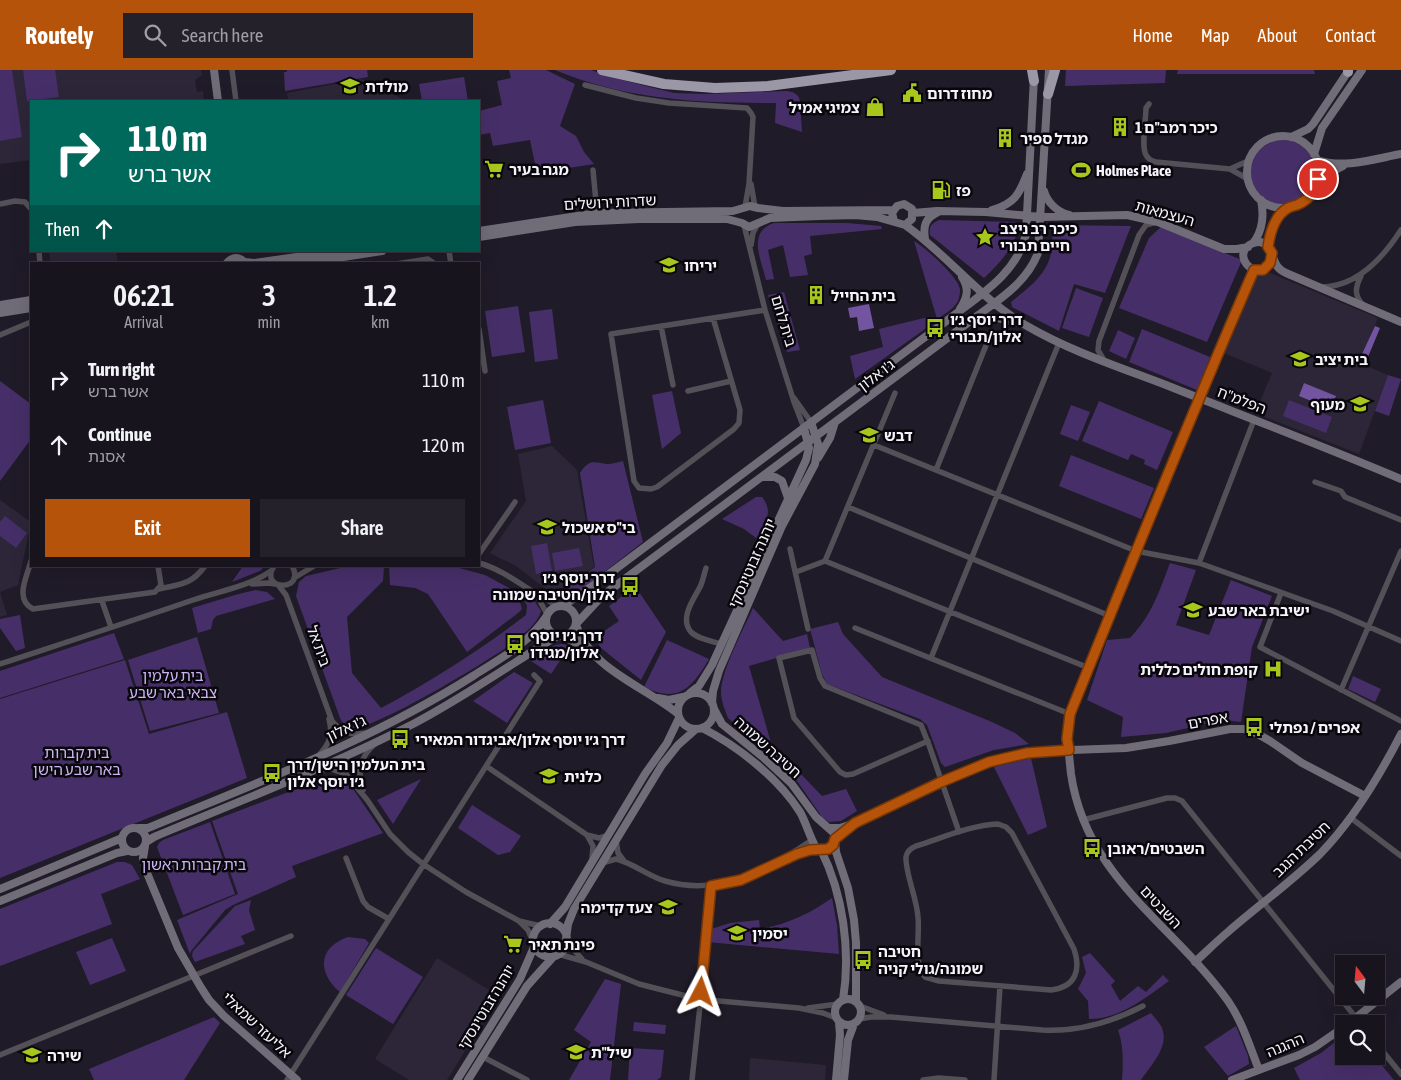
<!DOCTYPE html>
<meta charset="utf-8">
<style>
:root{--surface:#18141e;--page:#25212b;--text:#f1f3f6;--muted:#9f9ea4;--line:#36333c;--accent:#b45309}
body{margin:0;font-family:"Asap Condensed","Noto Sans Hebrew",sans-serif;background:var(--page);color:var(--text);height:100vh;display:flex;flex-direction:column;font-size:19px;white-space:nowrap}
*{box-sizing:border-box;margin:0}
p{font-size:16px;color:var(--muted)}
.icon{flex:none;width:28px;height:28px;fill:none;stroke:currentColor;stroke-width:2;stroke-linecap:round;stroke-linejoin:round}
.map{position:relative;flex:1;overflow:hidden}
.side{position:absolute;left:30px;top:192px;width:450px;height:305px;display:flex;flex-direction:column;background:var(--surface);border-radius:0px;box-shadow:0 5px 20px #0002,0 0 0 1px var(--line)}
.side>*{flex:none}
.banner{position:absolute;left:30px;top:30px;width:450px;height:152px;border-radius:0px;box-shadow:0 5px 20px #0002,0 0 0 1px var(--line);background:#00695c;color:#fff;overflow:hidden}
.needle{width:32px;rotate:344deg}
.fabs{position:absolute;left:1335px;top:885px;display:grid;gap:10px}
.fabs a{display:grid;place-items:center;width:50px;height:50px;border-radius:0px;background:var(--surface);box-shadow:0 5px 20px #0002,0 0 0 1px var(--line);font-size:25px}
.pin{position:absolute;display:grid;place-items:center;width:42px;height:42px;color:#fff;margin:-21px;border:2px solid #fff;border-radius:50%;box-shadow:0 1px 5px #0007}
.me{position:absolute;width:55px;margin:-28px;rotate:4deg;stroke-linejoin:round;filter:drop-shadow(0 0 4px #0008)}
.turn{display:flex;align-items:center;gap:18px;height:105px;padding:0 15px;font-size:22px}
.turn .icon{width:65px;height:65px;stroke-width:2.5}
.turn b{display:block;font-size:35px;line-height:42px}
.then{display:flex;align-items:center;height:48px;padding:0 15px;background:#0003;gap:10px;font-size:19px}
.eta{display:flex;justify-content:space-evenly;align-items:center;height:85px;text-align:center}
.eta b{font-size:30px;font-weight:600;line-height:35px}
.button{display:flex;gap:10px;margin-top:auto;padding:10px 15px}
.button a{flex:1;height:58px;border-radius:0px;background:var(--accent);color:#fff;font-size:20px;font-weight:600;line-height:58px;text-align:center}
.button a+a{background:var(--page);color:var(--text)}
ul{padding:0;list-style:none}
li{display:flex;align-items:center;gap:15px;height:65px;padding:0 15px}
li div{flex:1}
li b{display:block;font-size:19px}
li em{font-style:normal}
header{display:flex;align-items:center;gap:30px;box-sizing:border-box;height:70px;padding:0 25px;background:var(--accent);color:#fff}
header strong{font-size:24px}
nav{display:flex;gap:28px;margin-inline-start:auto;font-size:18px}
.search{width:350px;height:45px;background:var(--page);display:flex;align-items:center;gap:12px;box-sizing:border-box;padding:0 18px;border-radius:0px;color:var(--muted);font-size:19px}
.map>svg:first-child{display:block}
</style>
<header>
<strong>Routely</strong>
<div class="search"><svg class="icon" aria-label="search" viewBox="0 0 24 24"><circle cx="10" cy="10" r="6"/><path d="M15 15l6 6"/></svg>Search here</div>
<nav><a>Home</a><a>Map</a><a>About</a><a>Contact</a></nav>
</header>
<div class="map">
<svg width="1401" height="1010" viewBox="0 0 1401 1010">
<rect width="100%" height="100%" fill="#201b28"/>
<path fill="#2c2638" d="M0 0H201L202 5 195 10 197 22 203 21 204 31H31V90L0 94Z
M361 9 407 31H288L287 23Z
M49 181H116L118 194H51Z
M1265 201 1378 248 1359 293 1388 305 1359 384 1255 343 1272 303 1224 283 1259 202Z
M552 376 577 400 594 497 558 522 551 523 516 496 490 483 526 431 518 384Z
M0 430 31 452 18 515 0 522 7 545 0 547Z
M437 888 499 926 447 1010H409L375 989Z
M750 988 826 995 825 1010H749Z"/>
<path fill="#462f68" d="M0 0H12L22 67 0 71Z
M23 0H55L59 27 27 31Z
M287 0H367L368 7 285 21 284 2H287Z
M509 0H546L575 14 560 56 576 66 584 82 594 94 537 103 530 70 493 76 490 63 479 65V41L502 35 497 11 511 8Z
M555 0H591L610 7 674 23 706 24 787 21C794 22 799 24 800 32L802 62 775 53 776 33C699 33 626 30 555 0Z
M1066 0H1166L1165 13 1065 16Z
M1178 0H1314L1315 4H1177Z
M464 7 468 31H422L419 14Z
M1251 102a32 32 0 1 1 64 0a32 32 0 1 1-64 0Z
M939 150 1014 152 1019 153C1017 175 1000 193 984 208L930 165C929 156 931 154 939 150Z
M774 153H847L881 156 882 159 810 166 812 184 804 186 808 205 790 207 783 175 768 180 774 209 766 210C761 189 747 162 774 153Z
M1053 155 1131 156 1105 223 1074 214 1059 261 1012 237 1011 232C1027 219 1047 205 1051 183 1053 174 1052 164 1053 155Z
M1161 157 1242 190 1207 272 1119 238 1149 168Z
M914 171C925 177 958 207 960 219 960 224 959 231 956 234 952 240 943 245 937 249Z
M1076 218 1103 228 1089 267 1062 258Z
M784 222 800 280 787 282 768 225Z
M518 236 525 282 492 287 485 241Z
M552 239 558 289 535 292 529 242Z
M928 247 932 254 855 309 850 286 883 277 879 259Z
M1142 259 1210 287 1197 320 1129 292Z
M1118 260 1135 268 1126 289 1109 281Z
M1388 305 1401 309 1389 346 1375 341Z
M0 311 31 334V369L0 411Z
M672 321 681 363 662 379 652 325Z
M543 330 551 373 515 380 507 337Z
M1289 330 1332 347 1326 363 1283 346Z
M1099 331 1173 362 1157 400 1144 394 1145 390 1131 384 1128 390 1082 371Z
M1071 335 1090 342 1078 371 1060 364Z
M1071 385 1154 418 1141 449 1059 416Z
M623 391 643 472 572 527 560 528 552 524 562 521 595 497 580 403C589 389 593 392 607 394 612 394 618 392 623 391Z
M756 427H762C774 441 765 455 759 470L744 459 722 449Z
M5 446 27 463 16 478 0 466V452Z
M547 473 552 501 536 504 531 476Z
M579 478 583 496 555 501 552 483Z
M1170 493 1196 500 1176 555 1209 565 1231 510 1272 526 1252 577 1241 652 1223 650 1166 663 1121 667 1123 647 1087 630 1107 570 1130 568C1152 545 1159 522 1170 493Z
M243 496H265L260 501 232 512Z
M349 496H384L383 511 347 547 352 603 381 638C432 611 480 580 526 545L527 536 521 522 535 532 541 541C538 553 524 564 514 572 493 588 371 662 351 658 345 657 342 652 340 648L296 526 299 512 306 506Z
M389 496H452L485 505 513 520 518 526 522 539 518 543 467 582 428 524 415 518 390 515Z
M635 516 666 562 641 610 601 578 594 568 619 551 609 536Z
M255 520 267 522 275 529 216 546 213 550 211 559 198 563 192 538 235 525Z
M753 538 783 571 807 564 810 578 749 596 771 673 822 726 846 719 857 741 841 751 829 752 822 747 795 708 728 648C725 640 721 631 721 622 721 601 744 558 753 538Z
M20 545 25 578 16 581 0 558V549Z
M838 552 843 564 882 607 992 652 1015 663 1029 674 994 680 945 697 941 693 927 655 920 649 827 614 822 604 810 559Z
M114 563 124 589 0 628V601Z
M197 567 219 643 150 661 128 590Z
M667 570 709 589C692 618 678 634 644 617Z
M562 574 570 576 551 604 531 591 555 575Z
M125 590 149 664 227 642 247 708 0 808V629Z
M514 602 533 613 507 653 473 631Z
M1353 606 1381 619 1375 632 1348 619Z
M1031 688 1047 757 1028 765 994 697Z
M331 706H341L347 710 383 763 292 796 296 807 233 835 225 840 191 881 190 884 177 850 238 824 212 751Z
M421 709 393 754 377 730Z
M472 735 521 766 510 782 498 785 458 758Z
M210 752 235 824 183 845 157 777 159 773 163 770Z
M117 792H125L132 795 140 809 101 824 112 854 0 896V839Z
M832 828 837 855 839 884 707 872 708 860 730 853 759 850 760 859C788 854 809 844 832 828Z
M251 830 249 840 255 860 241 866 245 874 195 892 192 886 193 881 235 836Z
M348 867 365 869 369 873 340 922C317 903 318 877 348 867Z
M112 868 126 901 90 915 76 882Z
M376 878 423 907 393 954 346 925Z
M1090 883 1115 911 1111 915 1120 931 1138 916 1146 922 1163 905 1169 911C1145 928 1120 949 1089 949L1088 931 1078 919 1086 903 1082 887Z
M605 909 621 914 610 1010H569L591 972 574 960Z
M1151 943C1154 947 1158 951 1161 956 1171 975 1151 995 1141 1010H1122C1123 993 1124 977 1118 960Z
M214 947 220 953 184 1010H94L89 999Z
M634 952 666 955 665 964 633 961Z
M1236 956 1248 986 1249 994 1228 1006 1204 977Z
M1344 965V986H1374L1394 1010H1300L1294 998 1321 983Z
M630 978 664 980 661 1007 657 1010H628Z"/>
<path fill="#7254a0" d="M869 234 874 258 859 261 857 247 850 248 848 238Z
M1375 256 1380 258 1368 287 1362 284Z
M1304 313 1336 326 1331 339 1299 326Z"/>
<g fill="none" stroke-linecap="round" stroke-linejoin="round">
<path stroke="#535157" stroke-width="5.5" d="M232 0 236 31
M585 15 636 28 669 33 747 38 751 43 753 47 749 114 745 137
M1149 34 1146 38C1146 49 1141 76 1146 85 1148 89 1152 91 1156 92L1230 99 1248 109
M1230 99 1250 90
M593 100 597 143
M751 114 755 137
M0 134 15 131 25 132 31 139
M744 155 765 240 794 332 804 358
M751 175 753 163 758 154
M39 181 40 194
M449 181 451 194
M396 194 428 189 435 194
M1361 206C1355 218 1354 225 1363 235
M1321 217C1357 217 1383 188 1401 160
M713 248 740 340 739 353 734 359 657 417 651 419 639 418 634 411 611 264 765 240
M661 256 673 315
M479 259 485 301
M0 265 31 252
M977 267 987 272
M1105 292 1098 280 1099 271 1139 165 1146 155 1156 152
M688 321 731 311
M794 328 811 352
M874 375 1136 481 1199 493 1333 541 1401 571
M936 400 991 263
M1315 412 1341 421 1345 427 1401 450
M848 437 1110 546
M790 479 808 559
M479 484 515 432
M31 491C27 507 14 529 33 539L155 522 161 515 158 496
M825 491 895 323
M479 493C508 501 531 524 559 536
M1199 493 1254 350
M274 496C258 521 307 522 292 496
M706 498C704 504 703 511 700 517 694 529 679 548 691 562 698 569 711 571 721 574
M796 502 825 491 1089 598
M294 508 314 496
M252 514 268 513 275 514
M279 516 286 525 332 651C343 664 350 665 367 663
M159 519C181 514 191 515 205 496
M1281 523 1260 577 1401 651
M537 526 547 544
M102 531 111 557
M855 558 1070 644
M931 588 1059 273
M0 594C64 573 129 552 193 530 219 521 248 517 271 501
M1341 620 1401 481
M928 671 853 704 846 705 840 702 794 648 779 588 812 580 820 608 825 616 921 655 929 675 959 762
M319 685C330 673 333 665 329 649
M486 696 587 765 599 768 608 765
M318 700 331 699 346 704 368 731 390 764 408 782 423 794 466 822 519 851 541 856
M363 720C357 703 360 687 374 675
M1351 748 1401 786
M1083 750 1167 728H1175L1182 731 1361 954
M998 754 1006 757 1012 763 1074 879C1081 900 1076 917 1051 920L939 911 925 907C913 894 920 865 918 847 917 829 905 802 906 787 907 781 911 778 916 776 942 768 971 755 998 754Z
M587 765 593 776 592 789
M616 770 618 783 624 791
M794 785 818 779
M346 788 363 831 368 837 389 849
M602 793 616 789C633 793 648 806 665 811 720 827 768 800 812 770
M520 852 528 860 533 872
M566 871 582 889
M558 884 586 892 639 914 694 928
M701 922 711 816
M694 928 695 924 701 922 707 924 708 930
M708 930 799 938 823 943 836 948
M860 936 884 945
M808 938 838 934
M859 949 871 947H891L1042 960C1077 962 1112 952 1143 936
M1376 973 1401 1004
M0 985 291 866
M483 987 527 1010
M287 1010 540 611 534 605
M692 1010 700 936
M923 1010 939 1008 965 1010
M994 1010 1000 916"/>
<path stroke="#716d78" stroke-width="8" d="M214 0 218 31
M1247 102a36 36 0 1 1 72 0a36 36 0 1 1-72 0Z
M1291 67 1308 59 1313 54 1349 0
M1314 84 1322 58 1362 0
M1317 90C1344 99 1374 89 1401 84
M1319 109 1343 96
M1044 121C1047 132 1057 142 1069 145
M992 140C1014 134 1019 125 1027 104
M913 143 937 141 986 142 1041 147 1127 145 1158 152 1224 179H1237L1248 177
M905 155C948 185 981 230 1027 256 1070 281 1119 297 1166 315 1244 346 1323 376 1401 409
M479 161 597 143 733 141 750 136 758 138 783 141 893 140
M479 167 575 152 639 149H727L742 153 749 157 770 148 819 146 855 145 877 147 905 155 912 149V139L904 134 897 136 892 143 894 151
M925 169C923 156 925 148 938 142
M1253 173C1263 161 1264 144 1261 130
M1268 177C1271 160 1276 149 1288 138
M1272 186 1269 195 1260 201C1245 200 1236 182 1251 174 1268 165 1271 186 1277 196 1279 199 1282 201 1286 203L1401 252
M245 192 254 193 339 181
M226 194C232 186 240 186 246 194
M298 194 382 181
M1254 200 1198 328 1070 644C1066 664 1069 684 1071 704 1086 808 1172 853 1228 931 1242 951 1250 977 1259 1000
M0 235 31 230
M960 239C967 228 970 219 962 207
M0 243 31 238
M975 249C991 246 1002 248 1017 253
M818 388 830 368 835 352
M764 407H775L782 411 788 428
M546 551a15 15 0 1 1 30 0a15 15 0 1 1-30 0Z
M563 536 601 510 957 243C985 222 1018 200 1026 164L1034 7
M577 553 602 526 973 249C998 230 1026 214 1038 183L1049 0
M576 555C589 598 645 617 677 643
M563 566 587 579
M678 641a18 18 0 1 1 36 0a18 18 0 1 1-36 0Z
M690 623 699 616 712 595 806 390 809 378 804 358
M658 628 669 630 683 627
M712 633 713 621 719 601 782 456 815 394 818 374 811 352
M714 639 722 654 764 688 791 713 816 747 834 763 836 782 848 818 854 850 856 873V932
M702 658C738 676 779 709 800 742 805 750 812 773 816 777 822 783 831 779 835 772
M122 770a12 12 0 1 1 24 0a12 12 0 1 1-24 0Z
M138 758H148C259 712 372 670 473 606 500 589 529 573 546 547
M830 758H840L855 753 941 711 1007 687 1045 681 1126 678 1169 671 1230 659H1244L1256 663 1270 671 1302 693 1365 726
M146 772 154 767C242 730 331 696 415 653 464 627 510 595 557 566
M145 776 143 788 147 803 178 878 200 916 209 930 224 946 297 1010
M821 780C843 824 851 881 843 930
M0 819 122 768
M0 831 117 783 127 781
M533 870a17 17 0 1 1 34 0a17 17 0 1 1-34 0Z
M550 854 565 837 645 704 667 673 679 648
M566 869 568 854 574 839 662 695 678 675 696 659
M1195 892C1206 882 1217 871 1229 861 1259 835 1291 812 1320 784 1354 749 1379 707 1401 664
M835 942a13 13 0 1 1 26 0a13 13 0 1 1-26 0Z
M1348 954 1401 912
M457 1010 520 909 534 877
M468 1010 527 916 554 886
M836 1010 840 965 839 952
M844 1010 848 970 854 954
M1232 1010 1299 985 1315 977 1344 957"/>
<path stroke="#9c97a7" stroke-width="10" d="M602 0 664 14 715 18 768 16 891 0
M1032 0 1034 11
M1348 2V0
M1048 24 1055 0"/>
</g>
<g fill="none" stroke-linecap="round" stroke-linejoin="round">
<g stroke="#753606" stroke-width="12">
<path id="route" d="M701 922 711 816 741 810 797 784 810 780 828 779 833 775 835 769 855 753 941 712 989 692 1027 683 1069 680 1067 669 1070 644C1130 496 1190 347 1254 200H1263L1270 193 1272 183 1268 177C1270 163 1275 145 1288 138 1291 136 1296 136 1299 134 1310 129 1316 120 1318 109"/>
</g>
<use href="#route" stroke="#b45309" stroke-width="9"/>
</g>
<defs>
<g id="school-bare" transform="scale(1.5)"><path d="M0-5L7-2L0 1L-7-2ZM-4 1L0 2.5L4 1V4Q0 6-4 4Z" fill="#a8c71d" stroke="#09070c" stroke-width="2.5" paint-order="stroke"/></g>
<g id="civic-bare" transform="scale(1.5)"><path d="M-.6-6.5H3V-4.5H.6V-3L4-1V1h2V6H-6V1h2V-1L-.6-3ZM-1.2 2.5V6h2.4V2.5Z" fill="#a8c71d" stroke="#09070c" stroke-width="2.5" paint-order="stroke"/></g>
<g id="shop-bare" transform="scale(1.5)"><path d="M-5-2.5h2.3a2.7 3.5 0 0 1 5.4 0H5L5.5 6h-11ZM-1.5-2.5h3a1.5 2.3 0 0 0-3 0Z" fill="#a8c71d" stroke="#09070c" stroke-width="2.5" paint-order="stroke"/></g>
<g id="building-bare" transform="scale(1.5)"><path d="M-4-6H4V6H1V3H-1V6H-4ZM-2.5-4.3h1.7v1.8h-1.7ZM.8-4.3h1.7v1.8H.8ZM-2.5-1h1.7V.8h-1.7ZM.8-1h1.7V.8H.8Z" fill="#a8c71d" stroke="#09070c" stroke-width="2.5" paint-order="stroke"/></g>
<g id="supermarket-bare" transform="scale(1.5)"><path d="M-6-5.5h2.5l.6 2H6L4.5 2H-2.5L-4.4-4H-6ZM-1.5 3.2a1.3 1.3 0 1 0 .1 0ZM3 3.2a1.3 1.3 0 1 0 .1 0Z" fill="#a8c71d" stroke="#09070c" stroke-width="2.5" paint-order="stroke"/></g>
<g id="stadium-bare" transform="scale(1.5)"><path d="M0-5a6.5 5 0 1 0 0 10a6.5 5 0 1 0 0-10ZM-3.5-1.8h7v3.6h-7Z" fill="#a8c71d" stroke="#09070c" stroke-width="2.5" paint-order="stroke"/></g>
<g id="fuel-bare" transform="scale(1.5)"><path d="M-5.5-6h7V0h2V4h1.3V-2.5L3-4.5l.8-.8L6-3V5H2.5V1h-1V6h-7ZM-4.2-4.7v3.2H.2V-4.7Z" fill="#a8c71d" stroke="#09070c" stroke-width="2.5" paint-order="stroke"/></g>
<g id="sight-bare" transform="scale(1.5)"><path d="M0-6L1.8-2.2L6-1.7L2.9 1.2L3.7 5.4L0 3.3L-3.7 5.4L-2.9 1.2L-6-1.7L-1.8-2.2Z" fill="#a8c71d" stroke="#09070c" stroke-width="2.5" paint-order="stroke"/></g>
<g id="bus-bare" transform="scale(1.5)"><path d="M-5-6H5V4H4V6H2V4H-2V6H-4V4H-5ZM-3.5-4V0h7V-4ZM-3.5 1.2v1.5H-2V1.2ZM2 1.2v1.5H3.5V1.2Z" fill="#a8c71d" stroke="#09070c" stroke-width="2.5" paint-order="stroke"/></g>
<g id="university-bare" transform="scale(1.5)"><path d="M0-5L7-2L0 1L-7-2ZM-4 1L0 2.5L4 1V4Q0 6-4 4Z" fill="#a8c71d" stroke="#09070c" stroke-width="2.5" paint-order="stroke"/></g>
<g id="hospital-bare" transform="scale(1.5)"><path d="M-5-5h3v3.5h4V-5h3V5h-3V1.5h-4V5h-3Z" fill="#a8c71d" stroke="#09070c" stroke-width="2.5" paint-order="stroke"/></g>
</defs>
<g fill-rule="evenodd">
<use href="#school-bare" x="350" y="16"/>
<use href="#civic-bare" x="912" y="23"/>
<use href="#shop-bare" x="875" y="37"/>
<use href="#building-bare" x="1120" y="57"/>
<use href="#building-bare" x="1005" y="68"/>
<use href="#supermarket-bare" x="494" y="99"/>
<use href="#stadium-bare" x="1081" y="100"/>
<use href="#fuel-bare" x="941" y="120"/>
<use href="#sight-bare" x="985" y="167"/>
<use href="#school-bare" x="669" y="195"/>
<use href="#building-bare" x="816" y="225"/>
<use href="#bus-bare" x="935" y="258"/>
<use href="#university-bare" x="1300" y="289"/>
<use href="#university-bare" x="1360" y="334"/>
<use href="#school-bare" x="869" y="365"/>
<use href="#school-bare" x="547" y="457"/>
<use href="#bus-bare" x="630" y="516"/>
<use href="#school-bare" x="1193" y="540"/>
<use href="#bus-bare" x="515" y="574"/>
<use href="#hospital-bare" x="1273" y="599"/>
<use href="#bus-bare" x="1254" y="657"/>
<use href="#bus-bare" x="400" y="669"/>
<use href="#bus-bare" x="272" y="703"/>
<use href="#school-bare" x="549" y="706"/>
<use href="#bus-bare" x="1092" y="778"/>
<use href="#school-bare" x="668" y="837"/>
<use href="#school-bare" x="737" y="863"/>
<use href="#supermarket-bare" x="513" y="874"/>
<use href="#bus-bare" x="863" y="890"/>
<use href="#school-bare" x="576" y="982"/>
<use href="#school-bare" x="32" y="985"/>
</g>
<g text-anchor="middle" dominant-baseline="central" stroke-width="5" stroke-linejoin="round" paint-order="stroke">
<g font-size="15" font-weight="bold" fill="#f5f3fb" stroke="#09070c" text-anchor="start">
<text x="365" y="16">מולדת</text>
<text x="927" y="23">מחוז דרום</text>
<text x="860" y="37" text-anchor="end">צמיגי אמיל</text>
<text x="1135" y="57">כיכר רמב"ם 1</text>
<text x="1020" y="68">מגדל ספיר</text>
<text x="509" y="99">מגה בעיר</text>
<text x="1096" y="100">Holmes Place</text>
<text x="956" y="120">פז</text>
<text x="1000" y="158">כיכר רב ניצב<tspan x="1000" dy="17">חיים תבורי</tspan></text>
<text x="684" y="195">יריחו</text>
<text x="831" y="225">בית החייל</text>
<text x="950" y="249">דרך יוסף ג׳ו<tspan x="950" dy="17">אלון/תבורי</tspan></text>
<text x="1315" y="289">בית יציב</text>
<text x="1345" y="334" text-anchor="end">מעוף</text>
<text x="884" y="365">דבש</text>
<text x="562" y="457">בי"ס אשכול</text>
<text x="615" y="507" text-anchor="end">דרך יוסף ג׳ו<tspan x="615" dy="17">אלון/חטיבה שמונה</tspan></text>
<text x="1208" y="540">ישיבת באר שבע</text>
<text x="530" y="565">דרך ג׳ו יוסף<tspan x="530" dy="17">אלון/מגידו</tspan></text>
<text x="1258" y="599" text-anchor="end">קופת חולים כללית</text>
<text x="1269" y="657">אפרים / נפתלי</text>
<text x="415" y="669">דרך ג׳ו יוסף אלון/אביגדור המאירי</text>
<text x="287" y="694">בית העלמין הישן/דרך<tspan x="287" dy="17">ג׳ו יוסף אלון</tspan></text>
<text x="564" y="706">כלנית</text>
<text x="1107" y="778">השבטים/ראובן</text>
<text x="653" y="837" text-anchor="end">צעד קדימה</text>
<text x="752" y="863">יסמין</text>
<text x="528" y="874">פינת תאיר</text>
<text x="878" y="881">חטיבה<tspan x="878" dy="17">שמונה/גולי קניה</tspan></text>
<text x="591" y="982">שיל"ת</text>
<text x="47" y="985">שירה</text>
</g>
<g font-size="15" fill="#f5f3fb" stroke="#09070c">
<text transform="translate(610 132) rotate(-3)">שדרות ירושלים</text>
<text transform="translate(1165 143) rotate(16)">העצמאות</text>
<text transform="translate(784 251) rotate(73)">בית לחם</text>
<text transform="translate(876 305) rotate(-37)">ג'ו אלון</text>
<text transform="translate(1242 330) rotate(21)">הפלמ"ח</text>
<text transform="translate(752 493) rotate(-66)">יוהנה זבוטינסקי</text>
<text transform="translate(319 576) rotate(70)">בית אל</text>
<text transform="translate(1208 650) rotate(-10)">אפרים</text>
<text transform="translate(346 658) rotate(-25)">ג'ו אלון</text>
<text transform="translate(768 677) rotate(42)">חטיבה שמונה</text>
<text transform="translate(1301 779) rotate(-44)">חטיבת הנגב</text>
<text transform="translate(1161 837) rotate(47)">השבטים</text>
<text transform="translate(486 937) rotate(-59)">יוהנה זבוטינסקי</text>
<text transform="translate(257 955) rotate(43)">אליעזר שמאלי</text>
<text transform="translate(1285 975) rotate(-23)">ההגנה</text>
</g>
<g font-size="15" fill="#cab4f3" stroke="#09070c">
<text x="173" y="605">בית עלמין<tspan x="173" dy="17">צבאי באר שבע</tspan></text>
<text x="77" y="682">בית קברות<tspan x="77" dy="17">באר שבע הישן</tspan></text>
<text x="194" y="794">בית קברות ראשון</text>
</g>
</g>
</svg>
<div class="fabs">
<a><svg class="needle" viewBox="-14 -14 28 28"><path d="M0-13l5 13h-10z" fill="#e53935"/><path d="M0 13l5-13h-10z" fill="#9f9ea4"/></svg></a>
<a><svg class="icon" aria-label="search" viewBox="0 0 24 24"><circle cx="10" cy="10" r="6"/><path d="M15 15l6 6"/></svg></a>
</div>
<div class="pin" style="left:1318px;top:109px;background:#d93025"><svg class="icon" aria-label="arrive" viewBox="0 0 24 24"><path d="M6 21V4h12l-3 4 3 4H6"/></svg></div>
<svg class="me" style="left:701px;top:922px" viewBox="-20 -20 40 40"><path d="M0-17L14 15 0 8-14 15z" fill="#b45309" stroke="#fff" stroke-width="4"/></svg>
<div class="banner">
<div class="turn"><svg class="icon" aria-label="right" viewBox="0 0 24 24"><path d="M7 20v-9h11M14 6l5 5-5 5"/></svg><div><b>110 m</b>אשר ברש</div></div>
<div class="then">Then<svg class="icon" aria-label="ahead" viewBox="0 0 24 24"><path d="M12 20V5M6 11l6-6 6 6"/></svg></div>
</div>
<section class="side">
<div class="eta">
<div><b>06:21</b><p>Arrival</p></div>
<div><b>3</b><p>min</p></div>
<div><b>1.2</b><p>km</p></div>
</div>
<ul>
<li><svg class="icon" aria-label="right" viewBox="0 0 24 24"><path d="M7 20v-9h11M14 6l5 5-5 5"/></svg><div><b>Turn right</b><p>אשר ברש</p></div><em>110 m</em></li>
<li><svg class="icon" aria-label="ahead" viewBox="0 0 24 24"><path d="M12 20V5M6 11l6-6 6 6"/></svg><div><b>Continue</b><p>אסנת</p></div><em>120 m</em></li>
</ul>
<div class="button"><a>Exit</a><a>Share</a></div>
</section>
</div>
